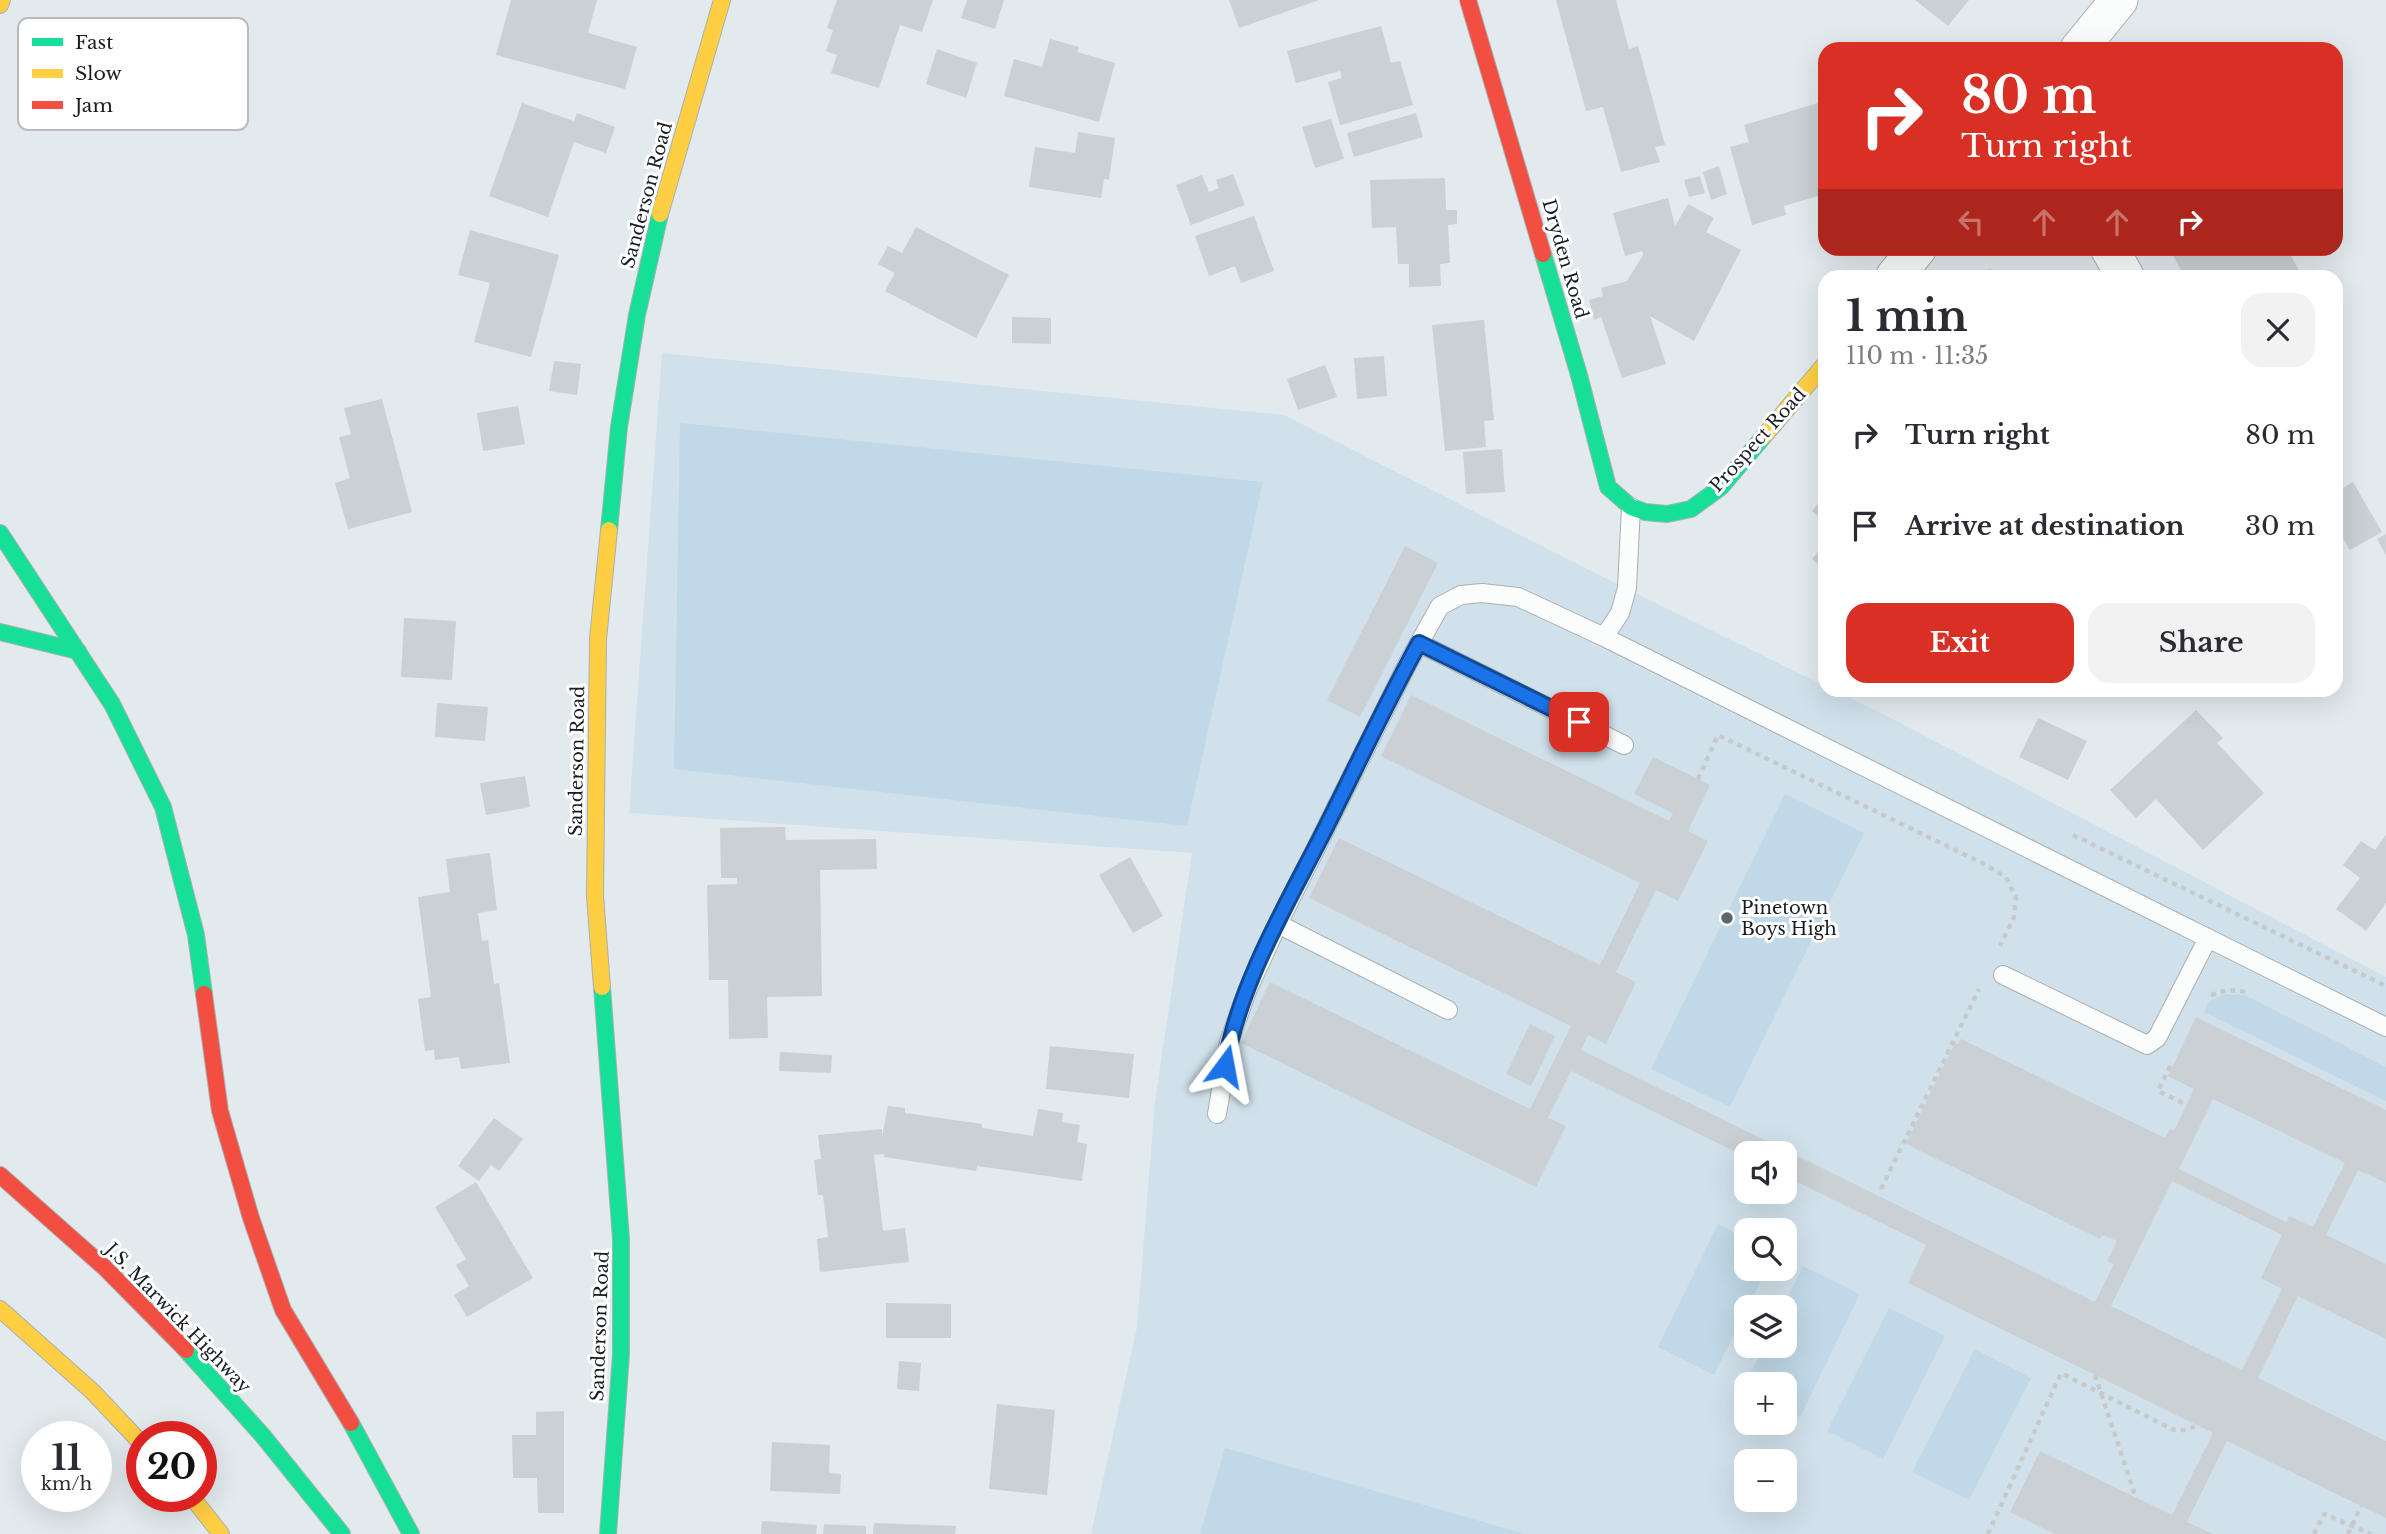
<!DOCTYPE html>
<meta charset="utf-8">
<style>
:root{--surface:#fff;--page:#f2f2f3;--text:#2b2b33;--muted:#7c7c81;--accent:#d93025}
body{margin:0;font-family:"Libre Baskerville",serif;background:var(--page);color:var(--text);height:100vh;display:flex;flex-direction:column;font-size:26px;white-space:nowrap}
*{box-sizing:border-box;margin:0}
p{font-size:23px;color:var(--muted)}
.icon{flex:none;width:38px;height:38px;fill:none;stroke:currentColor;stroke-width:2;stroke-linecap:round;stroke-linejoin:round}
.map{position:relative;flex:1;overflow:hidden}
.sheet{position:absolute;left:1818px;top:270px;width:525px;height:427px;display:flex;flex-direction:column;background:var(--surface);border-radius:21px;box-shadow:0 7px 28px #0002}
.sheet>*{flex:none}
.hud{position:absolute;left:1818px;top:42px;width:525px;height:214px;border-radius:21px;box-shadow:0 7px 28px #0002;background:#d93025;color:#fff;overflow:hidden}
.tools{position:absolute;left:1734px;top:1141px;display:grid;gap:14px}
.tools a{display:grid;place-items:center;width:63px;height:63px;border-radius:14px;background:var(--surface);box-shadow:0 7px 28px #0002;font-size:35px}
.speed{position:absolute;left:21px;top:1421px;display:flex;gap:14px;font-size:35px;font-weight:700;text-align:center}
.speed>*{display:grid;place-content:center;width:91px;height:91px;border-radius:50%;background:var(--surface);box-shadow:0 7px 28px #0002;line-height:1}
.speed small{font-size:18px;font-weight:400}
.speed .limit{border:10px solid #d22;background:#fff;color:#111}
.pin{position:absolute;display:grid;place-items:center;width:60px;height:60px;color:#fff;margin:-30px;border-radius:14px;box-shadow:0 4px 10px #0006}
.me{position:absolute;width:77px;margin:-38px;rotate:13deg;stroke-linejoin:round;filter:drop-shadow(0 0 5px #0008)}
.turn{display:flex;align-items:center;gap:24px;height:147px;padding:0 28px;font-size:32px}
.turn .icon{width:91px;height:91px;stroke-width:2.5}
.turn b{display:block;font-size:49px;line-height:60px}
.lanes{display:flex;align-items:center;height:66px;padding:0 28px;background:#0003;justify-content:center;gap:35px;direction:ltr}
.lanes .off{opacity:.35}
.round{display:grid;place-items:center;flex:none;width:74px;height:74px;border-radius:21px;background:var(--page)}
.summary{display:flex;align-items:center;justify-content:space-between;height:119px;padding:0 28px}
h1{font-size:42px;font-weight:800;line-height:52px}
.action{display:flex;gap:14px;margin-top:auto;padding:14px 28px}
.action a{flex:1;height:80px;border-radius:21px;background:var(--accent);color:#fff;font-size:28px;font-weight:800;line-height:80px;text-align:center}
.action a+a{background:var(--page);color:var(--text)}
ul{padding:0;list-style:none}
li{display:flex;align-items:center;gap:21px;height:91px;padding:0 28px}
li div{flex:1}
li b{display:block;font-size:26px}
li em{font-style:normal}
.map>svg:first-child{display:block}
</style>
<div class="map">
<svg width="2386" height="1534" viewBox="0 0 2386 1534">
<rect width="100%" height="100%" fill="#e2eaee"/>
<path fill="#d1e1eb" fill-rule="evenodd" d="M662 353 1284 415 1605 578 1825 686V690H1833L1881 713 2386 977V1534H1091L1137 1327 1155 1101 1192 853 629 813ZM1746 1153H1785V1192H1746ZM1746 1230H1785V1269H1746ZM1746 1307H1785V1346H1746ZM1746 1384H1785V1423H1746ZM1746 1461H1785V1500H1746Z"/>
<path fill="#c0d8e7" d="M680 423 1263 482 1187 826 674 769Z
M1785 794 1864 833 1730 1107 1651 1069Z
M2225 994 2245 995 2386 1067V1101L2204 1012 2209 1001Z
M1718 1224 1746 1238V1269H1767L1714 1375 1658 1347Z
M1803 1266 1860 1294 1800 1417 1785 1410V1384H1746V1391L1743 1389 1764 1346H1785V1307H1783Z
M1889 1308 1945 1336 1883 1459 1827 1431Z
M1975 1349 2031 1378 1969 1500 1912 1472Z
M1225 1448 1525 1534H1200Z"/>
<path fill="#cad0d3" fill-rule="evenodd" d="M511 0H597L588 33 637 47 625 89 496 55Z
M837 0H933L922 32 900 25 879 88 831 73 837 55 826 51 833 30 827 28Z
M967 0H1004L995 29 961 18Z
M1229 0H1319L1239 28Z
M1556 0H1616L1629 49 1638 46 1665 145 1655 147 1660 162 1621 172 1603 107 1586 111Z
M1915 0H1969L1948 26Z
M1381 26 1391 63 1400 61 1413 105 1340 125 1328 82 1342 78 1340 71 1296 83 1287 51Z
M1050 39 1079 47 1077 52 1115 63 1099 122 1004 96 1014 59 1042 67Z
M937 49 977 63 966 98 926 84Z
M1825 101V179L1823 180 1825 194 1784 206 1786 215 1752 225 1730 147 1749 142 1744 125Z
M522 103 574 121 577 113 615 127 606 153 574 142 548 217 489 196Z
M1416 113 1423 137 1354 157 1347 133Z
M1331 119 1344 159 1315 168 1302 127Z
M1078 132 1115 138 1109 180 1104 179 1101 198 1029 187 1035 147 1075 153Z
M1719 166 1727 194 1711 200 1703 172Z
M1233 174 1245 205 1191 225 1176 185 1202 175 1209 192 1219 188 1216 180Z
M1700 176 1705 193 1689 197 1684 180Z
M1445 178 1446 210H1457V224L1448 225 1450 263 1440 264 1441 286 1409 287V264H1398L1396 227 1372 228 1370 180Z
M1668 198 1675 226 1688 204 1714 218 1706 232 1741 250 1694 341 1650 316 1666 364 1622 378 1601 317 1594 320 1589 300 1603 296 1601 288 1627 281 1643 255 1642 251 1625 256 1613 213Z
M1254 216 1274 271 1241 283 1235 266 1209 276 1195 236Z
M916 227 1009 275 976 338 885 291 895 273 878 264 888 246 902 253Z
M470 230 559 255 531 357 474 342 490 283 458 275Z
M2169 248H2287L2302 276H2184Z
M1991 268 1995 276H1976Z
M1012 317 1051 318V344L1012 343Z
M1484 320 1494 420 1484 421 1486 447 1445 451 1432 325Z
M1384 356 1387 396 1357 399 1354 358Z
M554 361 581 364 577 395 549 391Z
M1325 365 1337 397 1298 410 1287 379Z
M382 399 412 512 348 529 335 483 350 478 339 437 351 434 344 408Z
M518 406 525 444 483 451 477 413Z
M1502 449 1505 492 1466 494 1463 452Z
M2353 482 2382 532 2350 550 2336 527V492Z
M1825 495V522L1812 511Z
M2386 534V555L2377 539Z
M1825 544V570L1812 559Z
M1405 546 1438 563 1360 717 1327 700Z
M404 618 456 621 452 680 401 677Z
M1411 695 1669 821 1673 813 1634 794 1653 757 1710 785 1688 831 1708 841 1678 901 1656 890 1616 972 1636 982 1606 1044 1588 1035 1581 1050 2095 1302 2114 1264 2107 1261 2117 1241 2102 1235 2100 1239 1906 1144 1955 1043 1958 1044 1961 1039 2165 1138 2170 1129 2174 1131 2194 1089 2168 1076 2196 1017 2386 1110V1183L2358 1170 2326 1235 2386 1264V1339L2298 1296 2258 1378 2386 1441V1518L2227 1441 2187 1522 2213 1534H2055L2010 1512 2040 1451 2172 1515 2213 1433 1908 1283 1926 1245 1785 1176V1153H1746V1157L1571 1071 1548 1118 1566 1126 1536 1187 1241 1043 1270 982 1530 1109 1571 1026 1309 898 1339 838 1600 965 1640 883 1381 756ZM2213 1099 2345 1163 2313 1227 2289 1216 2286 1222 2179 1169ZM2172 1181 2282 1235 2261 1278 2282 1289 2242 1370 2111 1306Z
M437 703 488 707 485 741 435 737Z
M2196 710 2223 738 2217 743 2264 793 2203 850 2156 799 2136 818 2110 790Z
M2038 718 2087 741 2068 780 2019 757Z
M525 776 530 807 486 815 480 783Z
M785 827 786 840 876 839 877 869 820 870 822 996 767 997 768 1038 729 1039 728 980H709L707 885 737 884V878H721L720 828Z
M2386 835V903L2366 931 2336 909 2360 878 2343 865 2361 841 2375 850Z
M490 853 497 910 478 913 482 941 488 940 494 984 499 983 510 1063 461 1069 459 1057 435 1060 434 1050 425 1051 418 999 431 997 418 897 450 892 446 859Z
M1130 857 1163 916 1133 933 1099 875Z
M1530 1024 1555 1036 1531 1086 1506 1074Z
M1050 1046 1134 1054 1129 1098 1046 1089Z
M780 1052 832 1055 831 1073 779 1071Z
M888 1106 905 1108V1113L982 1124V1128L1033 1136 1038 1109 1063 1113 1062 1122 1080 1125 1077 1142 1087 1144 1082 1181 977 1166 976 1171 884 1157V1154L874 1155 883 1231 905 1228 909 1262 820 1272 817 1239 828 1237 823 1195H818L814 1160 821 1159 818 1135 882 1129V1137Z
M494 1118 523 1139 499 1171 491 1165 479 1181 458 1166Z
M476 1182 533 1278 467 1317 454 1295 469 1286 456 1265 466 1259 435 1207Z
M886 1303 951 1304V1338H886Z
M899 1361 921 1363 919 1391 897 1389Z
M997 1404 1055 1410 1047 1495 989 1489Z
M564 1411V1513H538L537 1478H513L512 1435H536V1412Z
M772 1442 830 1445 829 1473 841 1474 840 1494 770 1491Z
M762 1521 817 1525 816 1534H761Z
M874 1523 956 1526 955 1534H873Z
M824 1524 866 1526V1534H823Z"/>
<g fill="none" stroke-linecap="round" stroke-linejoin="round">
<g stroke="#a9afb2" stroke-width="20">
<path id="lane" d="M1604 637 1620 613 1627 588 1631 507
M1419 643 1624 745
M1278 924 1448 1010
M2003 975 2147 1045 2157 1038 2208 938
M1217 1114 1229 1042 1247 991 1278 924 1408 663 1440 606 1461 595 1482 593 1518 597 1604 637 2386 1027"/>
</g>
<g stroke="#a9afb2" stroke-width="39">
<path id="street" d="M2079 49 2119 0
M2109 248 2125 276
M1895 276 1918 248"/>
</g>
<g stroke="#a9afb2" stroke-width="18">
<path id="fast" d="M1543 254 1579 375 1608 487 1631 507 1645 512 1667 514 1691 509 1721 487 1764 436
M609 530 619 427 637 315 660 214
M0 533 112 704 163 807 196 935 204 994
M0 632 78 651
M602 987 621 1239V1354L608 1534
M186 1350 263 1436 342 1534
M351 1423 411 1534"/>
</g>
<g stroke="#a9afb2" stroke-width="18">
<path id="slow" d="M0 5 2 0
M660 214 722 0
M1764 436 1825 364
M602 987 595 896 598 639 609 530
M0 1309 93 1392 142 1444
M191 1496 221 1534"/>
</g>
<g stroke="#a9afb2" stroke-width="18">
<path id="jam" d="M1468 0 1543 254
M204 994 220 1111 251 1218 283 1310 351 1423
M0 1175 105 1268 186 1350"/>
</g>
<path stroke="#c7c9cb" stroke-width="4.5" stroke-dasharray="5 5" stroke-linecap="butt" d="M1698 779 1718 735 1980 862 2006 877 2016 898 2014 917 2000 946
M2073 835 2386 986
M2211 995 2227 990 2247 992
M2170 1066 2158 1091 2187 1105
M1881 1189 1979 989
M2095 1375 2136 1498
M1988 1534 2061 1373 2174 1430H2186L2198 1425
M2314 1534 2324 1514 2371 1534
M2348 1534 2361 1506"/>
<use href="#lane" stroke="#fbfcfc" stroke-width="18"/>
<use href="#street" stroke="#fbfcfc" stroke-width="37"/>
<use href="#fast" stroke="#16e098" stroke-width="16"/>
<use href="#slow" stroke="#ffcf43" stroke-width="16"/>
<use href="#jam" stroke="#f24e42" stroke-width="16"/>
</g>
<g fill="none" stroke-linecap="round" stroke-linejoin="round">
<g stroke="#114b97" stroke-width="18">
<path id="route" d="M1225 1066C1239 986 1283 911 1320 839 1353 774 1384 707 1419 643L1579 722"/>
</g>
<use href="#route" stroke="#1a73e8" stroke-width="12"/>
</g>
<circle fill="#5f6568" stroke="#fff" stroke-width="2.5" cx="1727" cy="918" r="7"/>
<g text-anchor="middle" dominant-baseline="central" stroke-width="6" stroke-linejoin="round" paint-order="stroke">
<g font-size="18" fill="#181d20" stroke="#fff">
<text transform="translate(647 195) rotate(-75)">Sanderson Road</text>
<text transform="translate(1565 259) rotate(74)">Dryden Road</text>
<text transform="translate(1758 440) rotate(-48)">Prospect Road</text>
<text transform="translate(577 761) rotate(-89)">Sanderson Road</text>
<text transform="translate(178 1318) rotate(46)">J.S. Marwick Highway</text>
<text transform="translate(600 1326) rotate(-88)">Sanderson Road</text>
</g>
<g font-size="18" fill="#181d20" stroke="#fff" text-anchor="start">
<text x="1741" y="908">Pinetown<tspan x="1741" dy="21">Boys High</tspan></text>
</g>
</g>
<rect x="18" y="18" width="230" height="112" rx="10" fill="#fff" stroke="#babbbc" stroke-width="2"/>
<rect x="32" y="38" width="31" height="8" fill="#16e098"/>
<rect x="32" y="69" width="31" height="9" fill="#ffcf43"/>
<rect x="32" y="101" width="31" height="8" fill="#f24e42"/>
<g font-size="19" fill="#181d20">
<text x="75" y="49">Fast</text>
<text x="75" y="80">Slow</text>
<text x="75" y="112">Jam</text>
</g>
</svg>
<div class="tools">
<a><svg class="icon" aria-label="sound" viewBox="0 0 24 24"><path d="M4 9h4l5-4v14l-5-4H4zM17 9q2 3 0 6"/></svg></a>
<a><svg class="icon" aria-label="search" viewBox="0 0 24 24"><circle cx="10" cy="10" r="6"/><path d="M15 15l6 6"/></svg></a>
<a><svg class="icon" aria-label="layers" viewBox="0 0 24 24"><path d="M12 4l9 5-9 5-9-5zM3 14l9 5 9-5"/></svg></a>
<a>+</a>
<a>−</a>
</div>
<div class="speed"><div>11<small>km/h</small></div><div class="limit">20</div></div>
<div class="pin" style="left:1579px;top:722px;background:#d93025"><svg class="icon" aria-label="arrive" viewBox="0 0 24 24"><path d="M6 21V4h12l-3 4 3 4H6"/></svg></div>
<svg class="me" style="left:1225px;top:1066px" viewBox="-20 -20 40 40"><path d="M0-17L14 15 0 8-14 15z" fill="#1a73e8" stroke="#fff" stroke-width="4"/></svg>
<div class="hud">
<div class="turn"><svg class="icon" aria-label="right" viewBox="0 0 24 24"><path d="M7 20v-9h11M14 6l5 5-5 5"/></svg><div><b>80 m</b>Turn right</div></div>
<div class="lanes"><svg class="icon off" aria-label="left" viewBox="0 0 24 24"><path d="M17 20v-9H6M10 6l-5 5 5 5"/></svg><svg class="icon off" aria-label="ahead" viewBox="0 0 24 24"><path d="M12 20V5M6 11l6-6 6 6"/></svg><svg class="icon off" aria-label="ahead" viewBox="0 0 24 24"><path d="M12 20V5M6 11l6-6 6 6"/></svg><svg class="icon" aria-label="right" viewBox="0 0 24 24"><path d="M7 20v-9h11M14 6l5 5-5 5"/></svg></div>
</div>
<section class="sheet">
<div class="summary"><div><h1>1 min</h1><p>110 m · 11:35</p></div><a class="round"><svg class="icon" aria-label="close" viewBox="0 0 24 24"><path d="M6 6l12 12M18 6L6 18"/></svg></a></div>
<ul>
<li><svg class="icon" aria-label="right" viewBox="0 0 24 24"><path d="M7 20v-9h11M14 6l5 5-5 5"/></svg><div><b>Turn right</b></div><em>80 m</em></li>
<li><svg class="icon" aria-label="arrive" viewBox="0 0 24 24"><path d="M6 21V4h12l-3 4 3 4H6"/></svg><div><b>Arrive at destination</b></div><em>30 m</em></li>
</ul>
<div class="action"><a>Exit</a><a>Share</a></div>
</section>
</div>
